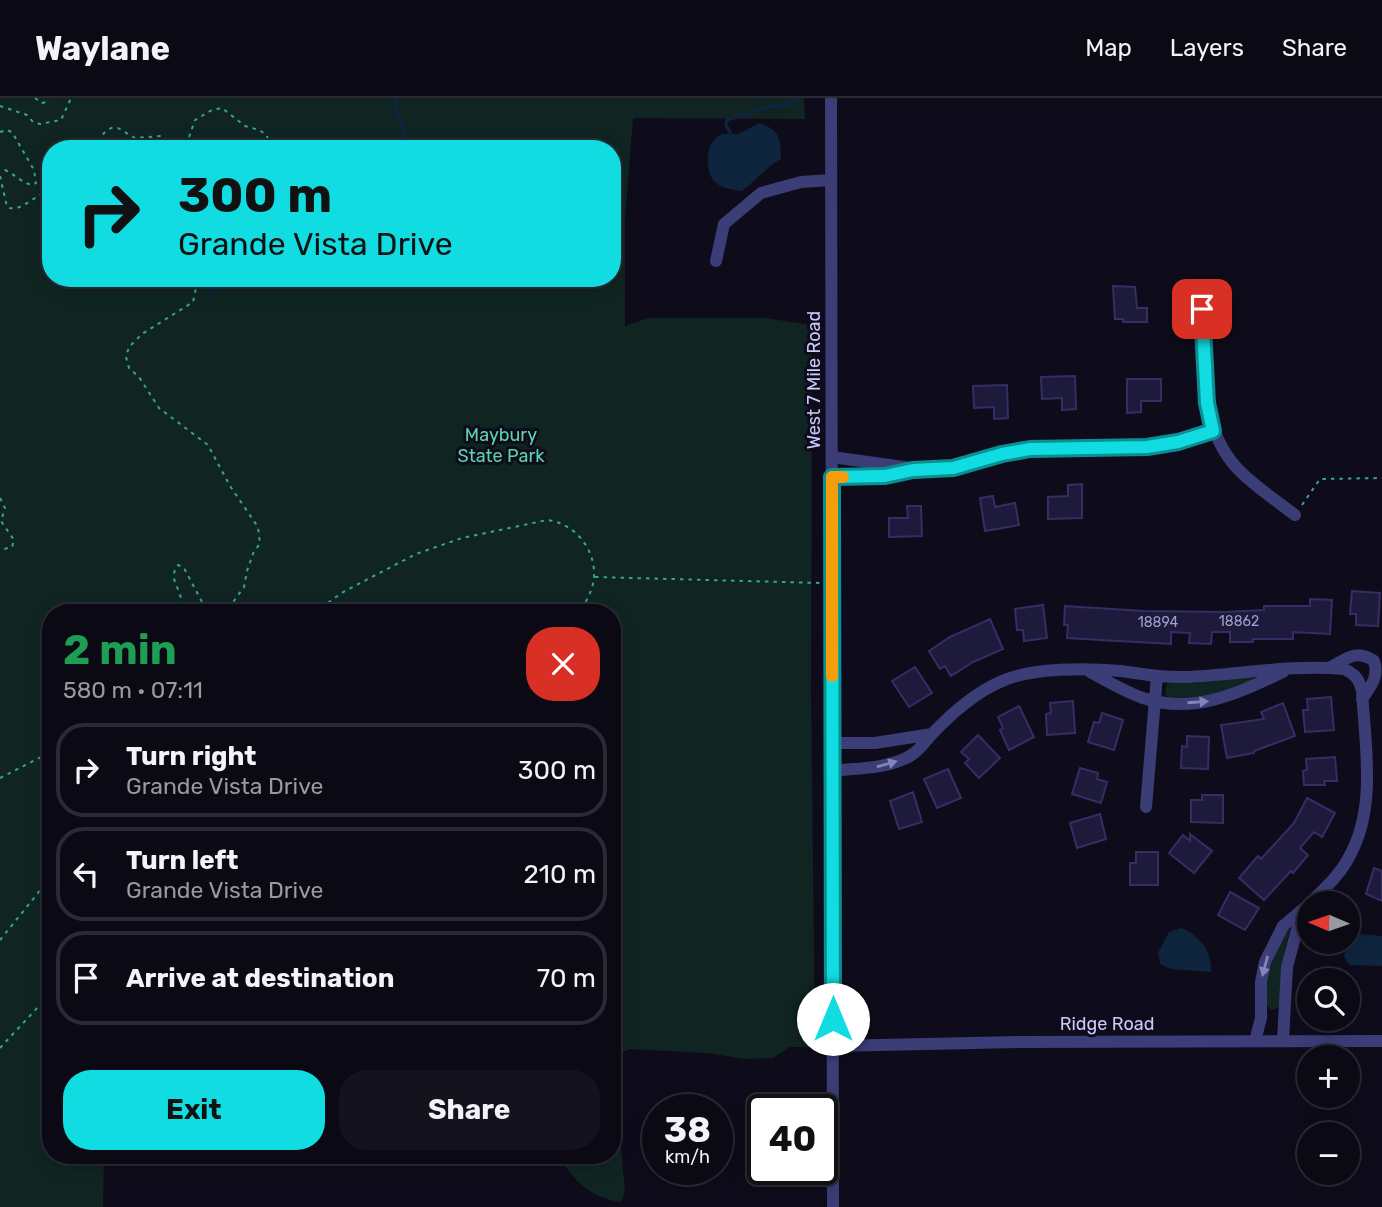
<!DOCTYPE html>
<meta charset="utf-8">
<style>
:root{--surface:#0a0914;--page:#13121d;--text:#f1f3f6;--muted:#999aa0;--line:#2a2a34;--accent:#11dce1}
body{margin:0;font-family:Rubik,sans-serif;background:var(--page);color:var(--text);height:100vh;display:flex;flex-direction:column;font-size:26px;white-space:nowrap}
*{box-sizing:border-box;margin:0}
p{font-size:23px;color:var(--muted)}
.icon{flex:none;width:38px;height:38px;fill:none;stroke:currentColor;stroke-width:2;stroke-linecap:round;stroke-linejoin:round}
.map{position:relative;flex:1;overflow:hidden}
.side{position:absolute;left:42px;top:506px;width:579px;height:560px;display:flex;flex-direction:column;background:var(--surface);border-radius:28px;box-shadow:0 4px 18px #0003,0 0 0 2px var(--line)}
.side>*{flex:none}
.top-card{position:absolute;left:42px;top:42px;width:579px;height:147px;border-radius:28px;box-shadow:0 4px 18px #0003,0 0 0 2px var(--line);background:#11dce1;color:#111;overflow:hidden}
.needle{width:46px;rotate:272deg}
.buttons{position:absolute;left:1297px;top:793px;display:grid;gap:14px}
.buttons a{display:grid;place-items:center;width:63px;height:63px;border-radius:50%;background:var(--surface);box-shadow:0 4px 18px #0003,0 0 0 2px var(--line);font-size:35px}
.speed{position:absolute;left:642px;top:996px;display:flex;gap:14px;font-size:35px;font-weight:700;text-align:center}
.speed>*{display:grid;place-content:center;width:91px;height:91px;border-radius:50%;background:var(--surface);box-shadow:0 4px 18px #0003,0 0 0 2px var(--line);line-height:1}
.speed small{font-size:18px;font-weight:400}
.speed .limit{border:4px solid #111;border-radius:10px;background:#fff;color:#111}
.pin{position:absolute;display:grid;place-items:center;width:60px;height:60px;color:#fff;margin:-30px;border-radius:14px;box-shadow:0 4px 10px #0006}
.me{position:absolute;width:77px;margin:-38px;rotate:0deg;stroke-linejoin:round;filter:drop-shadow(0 0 5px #0008)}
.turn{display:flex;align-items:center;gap:24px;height:147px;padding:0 21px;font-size:32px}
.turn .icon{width:91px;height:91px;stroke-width:2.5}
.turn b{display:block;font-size:49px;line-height:60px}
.round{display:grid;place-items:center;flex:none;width:74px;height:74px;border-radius:28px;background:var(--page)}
.summary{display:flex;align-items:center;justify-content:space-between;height:119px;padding:0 21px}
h1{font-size:42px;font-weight:700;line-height:52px;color:#1e9e55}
.action{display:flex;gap:14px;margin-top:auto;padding:14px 21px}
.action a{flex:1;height:80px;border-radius:28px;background:var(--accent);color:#111;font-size:28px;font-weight:700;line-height:80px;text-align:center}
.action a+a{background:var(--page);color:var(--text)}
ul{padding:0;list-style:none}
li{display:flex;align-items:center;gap:21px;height:94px;margin:0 14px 10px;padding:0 7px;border:4px solid var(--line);border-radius:28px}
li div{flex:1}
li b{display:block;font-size:26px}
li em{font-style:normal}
header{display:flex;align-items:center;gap:42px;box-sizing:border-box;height:98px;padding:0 35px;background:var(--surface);border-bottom:2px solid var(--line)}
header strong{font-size:33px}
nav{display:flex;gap:38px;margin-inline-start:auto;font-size:24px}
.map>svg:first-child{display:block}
</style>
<header>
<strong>Waylane</strong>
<nav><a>Map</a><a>Layers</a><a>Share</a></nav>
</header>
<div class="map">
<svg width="1382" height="1109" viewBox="0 0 1382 1109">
<rect width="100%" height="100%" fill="#0e0c1b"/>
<path fill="#102522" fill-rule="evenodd" d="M0 0H804L805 21 633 20 625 121V228L648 220H765L812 227 811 594 815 943H809V949H790L773 960 745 961 708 955 629 951 617 958 615 981 625 1094 621 1104C592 1100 572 1083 559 1057H612V514H51V1057H104L103 1109H0ZM51 51H612V180H51Z
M1251 578 1253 582C1224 595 1199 602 1168 599L1165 596 1167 586 1172 584Z
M1291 829 1284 855 1280 909 1271 912 1266 906C1266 879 1268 846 1291 829Z"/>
<path fill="#0f243d" d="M759 25C780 32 780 39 781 61 766 69 756 83 742 93 719 90 707 86 708 59 708 51 711 44 717 39 725 33 730 37 738 36 744 34 753 28 759 25Z
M1181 830C1200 837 1212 854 1211 874L1171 871 1160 866 1158 855 1169 834Z
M1360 836 1382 838V868L1349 867 1344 858 1346 849Z"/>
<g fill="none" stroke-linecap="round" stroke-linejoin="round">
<path stroke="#0f243d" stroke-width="3.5" d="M395 0C396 22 410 30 406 51
M730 34 726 27 727 22 767 9 788 7 797 0
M209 199 222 180"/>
</g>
<path fill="#1e1a3b" stroke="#342e65" stroke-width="2" d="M1113 188 1135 189 1137 210H1147V224H1123V221H1115Z
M1075 278 1076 311 1062 312V300L1042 301 1041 279Z
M1127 281H1161V303H1141V314L1127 315Z
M1007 287 1008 320 994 321V309L974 310 973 288Z
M1082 386V420L1048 421V399L1068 398V387Z
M993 398 995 409 1015 405 1019 427 985 433 980 400Z
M907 408H921L922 438 889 439V420H908Z
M1352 493 1380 495 1378 528 1356 527V516H1350Z
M1310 501 1332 502 1330 536 1293 534V541H1253V544H1230V534H1212L1211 546 1189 545 1190 535 1171 534V546L1067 540 1068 527H1064L1065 508 1144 513 1225 514 1264 512V508H1310Z
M1043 507 1047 540 1024 543 1023 532H1017L1015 511Z
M990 521 1003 551 973 564 951 578 945 568 940 571 929 553 950 539Z
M915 569 932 595 909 609 892 583Z
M1331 599 1334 632 1305 634 1303 612H1308L1307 601Z
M1073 603 1075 635 1047 637 1046 616 1051 615 1050 605Z
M1283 605 1295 638 1254 653V655L1227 660 1221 627 1264 621 1261 614Z
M1019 608 1034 639 1009 652 1000 632 1003 630 998 619Z
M1102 615 1123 622 1114 652 1088 644 1094 624 1099 625Z
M978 637 1000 660 979 680 965 665 969 661 961 654Z
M1187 638 1209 639 1208 671 1181 670 1182 648 1187 649Z
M1335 659 1337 683H1324L1325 687H1304L1303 673 1307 672 1306 661Z
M1080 670 1098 675 1097 681 1107 684 1101 705 1072 696Z
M948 671 961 700 937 710 924 681Z
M913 694 922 724 899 731 890 703Z
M1202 697H1223V725L1191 724V702H1202Z
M1307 700 1335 715 1322 739 1314 734 1300 750 1308 757 1293 775 1291 773 1264 802 1239 780 1258 758 1261 761 1294 725Z
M1100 716 1106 741 1077 750 1070 725Z
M1190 736 1212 753 1194 775 1169 755 1183 737 1190 743Z
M1136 754H1158V787H1130V765H1136Z
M1374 770 1382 773V803L1366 796Z
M1230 794 1259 810 1245 832 1218 817Z"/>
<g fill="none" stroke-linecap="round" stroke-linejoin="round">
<path stroke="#35a495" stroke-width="2" stroke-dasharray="3.5 5" stroke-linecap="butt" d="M35 0 42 5 46 4 48 0
M0 8 27 17 33 24 40 26 61 22 71 0
M0 34 7 32 12 34 34 72 36 85 32 87C22 85 14 76 5 72L0 74
M100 51 97 45 104 35 111 30H118L135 40 161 38 173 50 182 49 187 45 195 22 212 12 222 10 245 28 259 32 267 37 269 51
M0 78 7 109C21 116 36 94 51 94
M0 400 5 410 1 423 14 442 12 449 0 452
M1302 407 1320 381 1382 380
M595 479 821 485
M135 513 139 514
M172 514 181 501C179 488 168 480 178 467L184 470 202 504 208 510 220 514 228 511 244 489 247 473 254 453 260 446 258 429 230 388 208 347 159 310 139 279 129 270 126 259 129 249 142 236 193 204 198 180
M314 514 345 493 416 456 462 440 547 422C574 425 595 450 594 477 594 491 586 503 580 514
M0 680 51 654
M0 842 38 795 51 768
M0 950 51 895"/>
<path stroke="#3b3d77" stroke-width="12" d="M831 0 833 1109
M716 163 724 126 761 95 801 84 831 82
M1202 211C1205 268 1197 335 1244 377 1259 391 1278 404 1295 417
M832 359 925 372 953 370 1019 352 1147 349 1178 344 1213 333
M832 379 885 378 909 373
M1331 569C1347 560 1357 551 1374 563 1379 579 1371 588 1362 601
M1090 574C1107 583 1125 594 1143 600 1194 617 1238 595 1283 574
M832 645H875L932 636
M832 673C857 670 887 671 910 658 920 652 925 644 932 636 951 616 975 595 1000 584 1031 569 1087 570 1121 573 1142 576 1163 580 1185 579 1236 577 1292 566 1344 571 1355 576 1359 581 1362 593 1365 647 1377 710 1349 759 1340 777 1324 791 1310 805
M1146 709 1157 578
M1255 943 1261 920V884L1265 864 1283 828 1309 806
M1283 943 1287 869 1302 813
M833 948 1019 944 1382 943"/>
</g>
<defs><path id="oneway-solid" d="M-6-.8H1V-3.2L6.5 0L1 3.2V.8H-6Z" transform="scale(1.75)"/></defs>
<g fill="#8484b9">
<use href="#oneway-solid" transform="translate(1198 604) rotate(-4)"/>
<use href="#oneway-solid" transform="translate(887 666) rotate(-16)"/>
<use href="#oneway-solid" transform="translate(1265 868) rotate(105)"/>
</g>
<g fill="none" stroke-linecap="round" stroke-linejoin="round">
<g stroke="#0b8f92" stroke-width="18">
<path id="route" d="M833 921 832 379 885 378 913 372 953 370 1002 356 1030 351 1147 349 1178 344 1213 333 1207 305 1202 211"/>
</g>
<use href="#route" stroke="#11dce1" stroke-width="12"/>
<path stroke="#f59e0b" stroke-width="12" d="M832 578V379H843"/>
</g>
<g text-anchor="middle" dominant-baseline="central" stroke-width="6" stroke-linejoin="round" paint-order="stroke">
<g font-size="14" fill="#a09ecb">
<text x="1239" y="523">18862</text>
<text x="1158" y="524">18894</text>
</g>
<g font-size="18" fill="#cccafb" stroke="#0e0c1b">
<text transform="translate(814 282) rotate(-90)">West 7 Mile Road</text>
<text x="1107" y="926">Ridge Road</text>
</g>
<g font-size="18" fill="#5dd4ad" stroke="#0e0c1b">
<text x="501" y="337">Maybury<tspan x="501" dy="21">State Park</tspan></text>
</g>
</g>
</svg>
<div class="buttons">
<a><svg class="needle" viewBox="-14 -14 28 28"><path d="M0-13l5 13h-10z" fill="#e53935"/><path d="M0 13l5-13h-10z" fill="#999aa0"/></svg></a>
<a><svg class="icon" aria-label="search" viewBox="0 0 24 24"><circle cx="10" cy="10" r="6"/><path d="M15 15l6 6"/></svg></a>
<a>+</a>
<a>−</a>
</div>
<div class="speed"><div>38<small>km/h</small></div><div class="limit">40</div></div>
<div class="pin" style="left:1202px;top:211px;background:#d93025"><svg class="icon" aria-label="arrive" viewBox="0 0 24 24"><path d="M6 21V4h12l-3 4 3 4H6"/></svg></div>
<svg class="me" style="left:833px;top:921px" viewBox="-20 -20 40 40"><circle r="19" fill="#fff"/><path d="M0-13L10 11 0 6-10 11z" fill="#11dce1"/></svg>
<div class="top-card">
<div class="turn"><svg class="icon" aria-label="right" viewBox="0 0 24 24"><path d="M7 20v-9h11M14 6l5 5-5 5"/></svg><div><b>300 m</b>Grande Vista Drive</div></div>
</div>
<section class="side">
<div class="summary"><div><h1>2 min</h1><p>580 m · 07:11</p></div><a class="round" style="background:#d93025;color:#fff"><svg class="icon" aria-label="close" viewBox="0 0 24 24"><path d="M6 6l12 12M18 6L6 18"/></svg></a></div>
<ul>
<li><svg class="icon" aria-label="right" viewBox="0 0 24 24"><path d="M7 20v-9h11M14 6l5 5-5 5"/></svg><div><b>Turn right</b><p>Grande Vista Drive</p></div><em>300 m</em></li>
<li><svg class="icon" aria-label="left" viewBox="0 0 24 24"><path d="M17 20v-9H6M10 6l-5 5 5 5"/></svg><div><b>Turn left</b><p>Grande Vista Drive</p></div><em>210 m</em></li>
<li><svg class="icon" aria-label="arrive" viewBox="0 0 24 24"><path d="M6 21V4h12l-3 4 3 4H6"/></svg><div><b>Arrive at destination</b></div><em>70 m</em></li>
</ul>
<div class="action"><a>Exit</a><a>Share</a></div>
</section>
</div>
